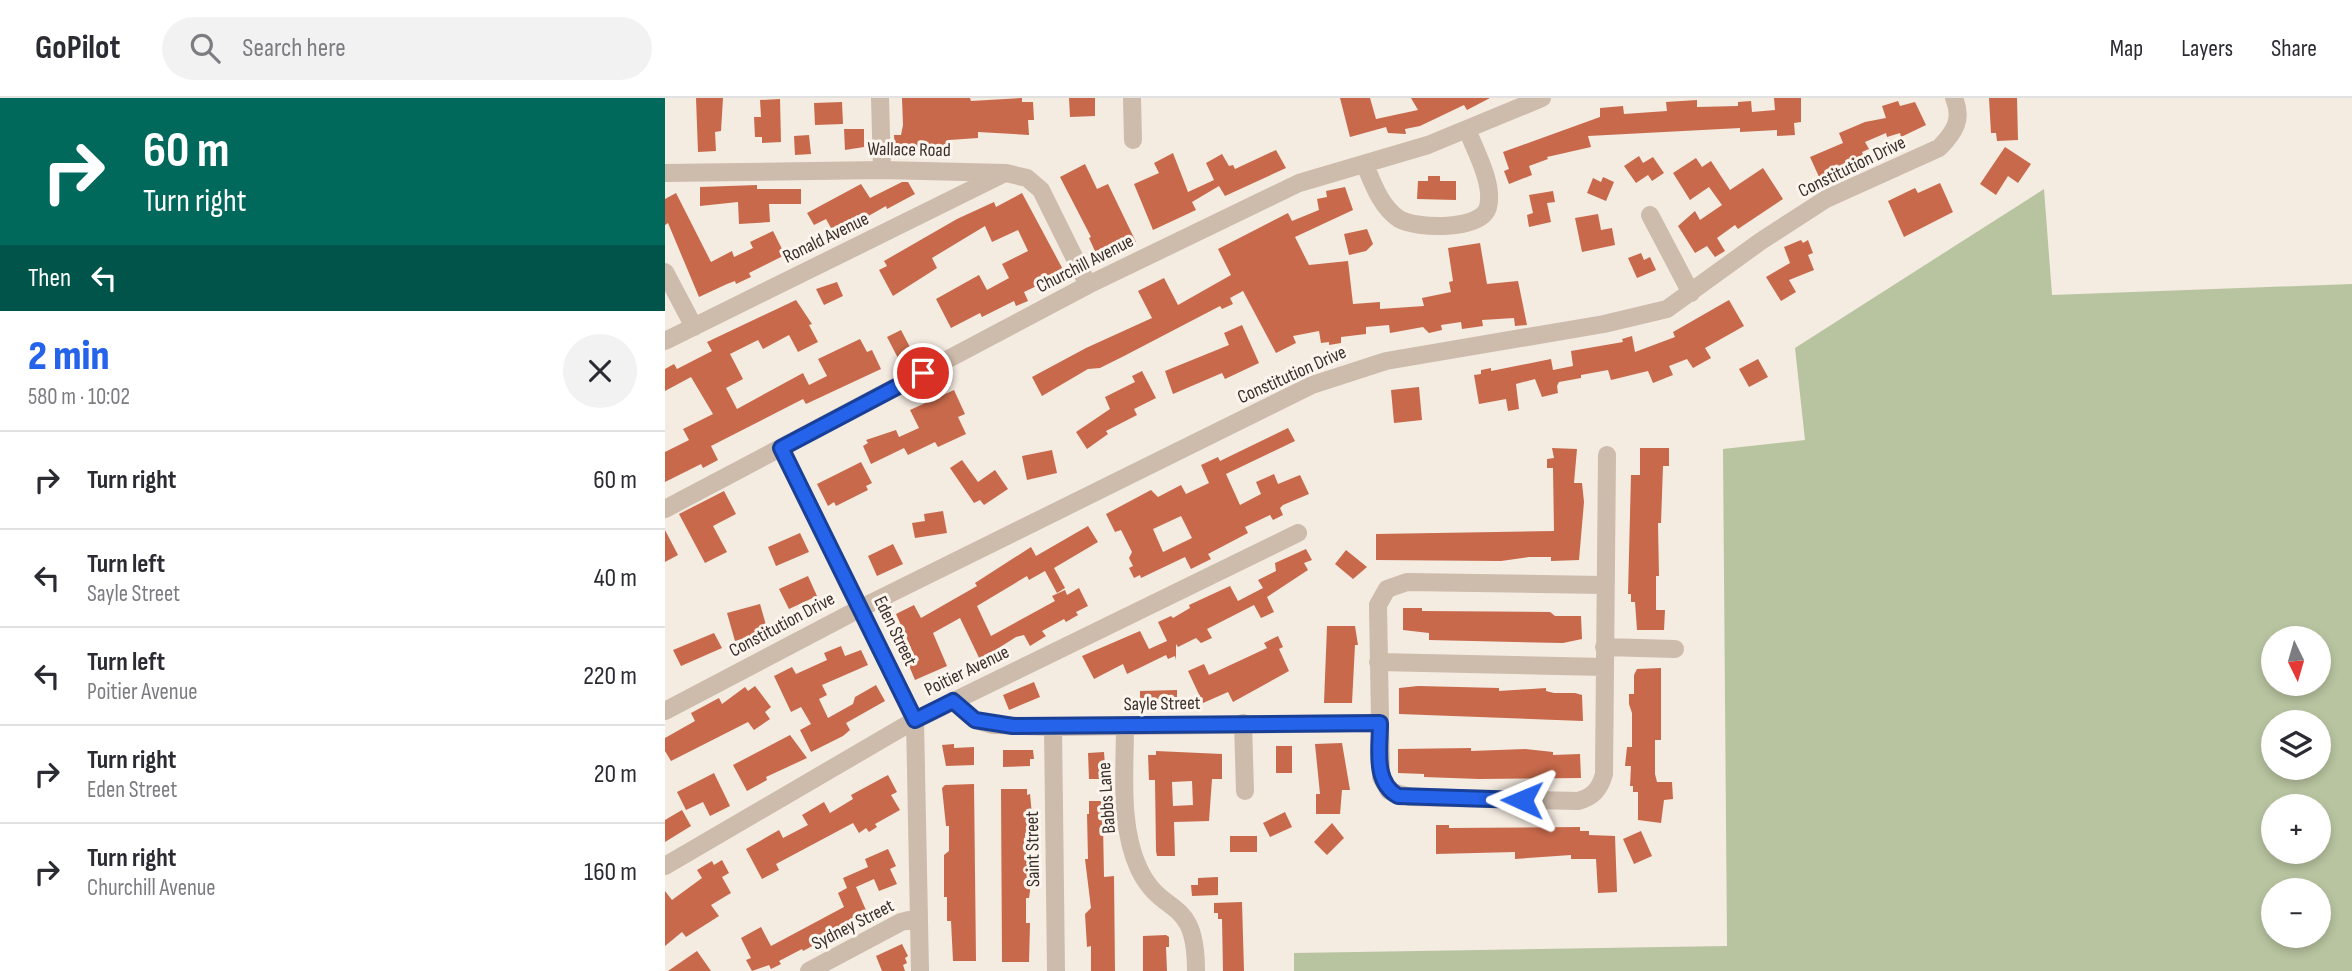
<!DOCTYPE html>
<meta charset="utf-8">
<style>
:root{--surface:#fff;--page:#f2f2f3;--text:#2b2b33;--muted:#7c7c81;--line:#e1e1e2;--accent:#2563eb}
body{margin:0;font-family:"Sofia Sans Condensed",sans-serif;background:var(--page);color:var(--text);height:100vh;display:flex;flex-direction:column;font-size:26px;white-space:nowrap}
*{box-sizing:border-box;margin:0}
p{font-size:23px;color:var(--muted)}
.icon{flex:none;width:38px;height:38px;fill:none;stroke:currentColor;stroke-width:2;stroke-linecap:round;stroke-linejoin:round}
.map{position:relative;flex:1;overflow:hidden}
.sheet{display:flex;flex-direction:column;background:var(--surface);width:665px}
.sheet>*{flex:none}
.top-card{background:#00695c;color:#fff;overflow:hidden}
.needle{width:46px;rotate:175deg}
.buttons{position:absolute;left:1596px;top:528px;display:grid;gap:14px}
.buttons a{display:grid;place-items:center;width:70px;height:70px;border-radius:50%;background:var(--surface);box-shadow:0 4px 10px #0003;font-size:35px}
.pin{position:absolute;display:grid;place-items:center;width:60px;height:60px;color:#fff;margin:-30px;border:4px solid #fff;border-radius:50%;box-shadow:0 2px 7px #0007}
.me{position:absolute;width:77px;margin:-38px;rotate:271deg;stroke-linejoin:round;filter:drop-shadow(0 0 5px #0008)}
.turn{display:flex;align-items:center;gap:24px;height:147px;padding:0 28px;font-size:32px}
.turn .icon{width:91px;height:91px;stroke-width:2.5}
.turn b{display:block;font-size:49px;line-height:60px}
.then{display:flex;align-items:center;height:66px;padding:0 28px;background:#0003;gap:14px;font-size:26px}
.round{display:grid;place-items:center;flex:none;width:74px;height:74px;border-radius:37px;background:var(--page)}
.headline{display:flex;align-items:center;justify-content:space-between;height:119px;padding:0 28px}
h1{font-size:42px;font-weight:800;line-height:52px;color:var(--accent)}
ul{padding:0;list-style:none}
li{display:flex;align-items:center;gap:21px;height:98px;padding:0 28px;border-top:2px solid var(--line)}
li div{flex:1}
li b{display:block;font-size:26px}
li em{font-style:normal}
header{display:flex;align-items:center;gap:42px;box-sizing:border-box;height:98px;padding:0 35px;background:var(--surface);border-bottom:2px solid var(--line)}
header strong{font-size:33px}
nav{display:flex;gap:38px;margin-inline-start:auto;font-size:24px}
.search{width:490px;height:63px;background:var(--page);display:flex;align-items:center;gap:18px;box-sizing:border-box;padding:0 24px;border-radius:38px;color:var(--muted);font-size:26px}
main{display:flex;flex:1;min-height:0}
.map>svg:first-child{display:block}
</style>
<header>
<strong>GoPilot</strong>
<div class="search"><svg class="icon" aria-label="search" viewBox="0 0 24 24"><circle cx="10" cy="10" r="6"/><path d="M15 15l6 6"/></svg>Search here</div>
<nav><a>Map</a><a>Layers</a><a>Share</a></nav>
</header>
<main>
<section class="sheet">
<div class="top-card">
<div class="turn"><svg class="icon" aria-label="right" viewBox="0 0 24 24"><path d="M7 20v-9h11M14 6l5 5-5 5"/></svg><div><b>60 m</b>Turn right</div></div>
<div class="then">Then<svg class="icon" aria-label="left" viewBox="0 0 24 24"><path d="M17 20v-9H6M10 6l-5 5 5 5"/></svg></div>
</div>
<div class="headline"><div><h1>2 min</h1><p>580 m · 10:02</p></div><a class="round"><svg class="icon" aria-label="close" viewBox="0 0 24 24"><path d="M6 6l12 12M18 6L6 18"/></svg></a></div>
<ul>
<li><svg class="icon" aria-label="right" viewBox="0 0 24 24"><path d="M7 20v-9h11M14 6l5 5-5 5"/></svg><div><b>Turn right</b></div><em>60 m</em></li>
<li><svg class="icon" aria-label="left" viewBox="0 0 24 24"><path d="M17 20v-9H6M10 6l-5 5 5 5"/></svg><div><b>Turn left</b><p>Sayle Street</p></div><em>40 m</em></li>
<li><svg class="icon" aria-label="left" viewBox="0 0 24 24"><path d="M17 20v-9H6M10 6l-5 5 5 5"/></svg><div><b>Turn left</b><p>Poitier Avenue</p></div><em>220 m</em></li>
<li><svg class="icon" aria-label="right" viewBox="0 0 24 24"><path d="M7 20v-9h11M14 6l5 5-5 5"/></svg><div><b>Turn right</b><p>Eden Street</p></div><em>20 m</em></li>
<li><svg class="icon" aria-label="right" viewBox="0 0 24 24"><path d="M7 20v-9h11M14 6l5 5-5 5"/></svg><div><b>Turn right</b><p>Churchill Avenue</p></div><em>160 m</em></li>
</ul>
</section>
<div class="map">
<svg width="1687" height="873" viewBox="0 0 1687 873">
<rect width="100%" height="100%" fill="#f4ebe1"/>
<path fill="#b8c4a0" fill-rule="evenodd" d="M1379 91 1387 197 1687 186V873H629V855L1062 848 1058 351 1140 342 1130 250ZM1608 541H1654V586H1608ZM1608 625H1654V670H1608ZM1608 709H1654V754H1608ZM1608 793H1654V838H1608Z"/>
<path fill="#c8694b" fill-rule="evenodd" d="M31 0H58L56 33 50 34 51 53 33 54Z
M237 0H305L306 3 357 0V4H368L369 22H363L364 37 313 34V40L284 42V59L261 60V56L252 54H230L229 37H236L238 27Z
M404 0H430V18L405 19Z
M675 0H705L711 21 753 12 746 0H825L802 12 799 7 755 28 740 31 741 36 723 35 721 29 685 39Z
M1109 0H1136V24L1129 25 1130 37 1112 38V32L1075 34V30L923 38 926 49 882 59 883 61 864 68 867 77 844 86 839 73 844 71 838 54 935 19V10L958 8 959 16 1002 13 1001 4 1032 2V9L1073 8V4L1086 3 1087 14 1110 12Z
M1324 0H1352L1353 42 1332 43 1331 35H1326Z
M115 1 116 44 97 45V39H90L89 19H96L95 2Z
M1233 3 1235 8 1250 4 1261 27 1236 39 1235 35 1222 39 1221 35 1200 44 1204 51 1197 54 1200 60 1155 81 1145 59 1178 45 1174 35 1200 24 1221 20 1217 8Z
M177 4 178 26 150 27 149 5Z
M179 31H199V49L180 52Z
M144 37 146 56 130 57 129 38Z
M1340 49 1366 66 1353 85 1343 78 1331 97 1315 86Z
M611 52 621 70 560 98 554 88 527 104 531 112 488 132 469 86 494 75 489 65 508 55 523 94 549 82 541 65 557 56 564 68 568 67 570 71Z
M974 58 978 65 988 59 999 75 987 83 983 77 971 85 959 68Z
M1031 60 1037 69 1046 63 1065 92 1098 70 1118 101 1073 131 1070 127 1052 140 1060 153 1050 159 1042 148 1030 155 1013 128 1030 113 1035 122 1057 107 1044 89 1025 102 1008 75Z
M420 66 432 91 443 86 471 144 434 162 424 140 426 139 395 79Z
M763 78H775V83H791V102L752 101 753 83H763Z
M938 79 949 84 941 103 922 95 928 80 936 84Z
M237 84H243L250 96 222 111 221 108 170 137 161 121 149 127 142 115 196 86 205 100Z
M1275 85 1288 114 1239 139 1223 103 1250 90 1253 95Z
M92 87V91H136V106H104L105 124 74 126 73 104 35 108V89Z
M680 89 688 112 630 139 644 167 683 163 688 206 715 204V211L759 208 757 200 786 194 784 184 788 183 783 150 815 145 822 186 853 183 862 227 850 228 849 220 817 222 818 228 797 231 796 224 776 227 777 232 764 235 758 229 725 235 724 227 701 229V236L676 239V245L664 247V244L656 245 654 233 628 238 631 245 611 255 578 193 565 200 568 206 557 211 555 208 459 258 435 270 423 271 377 298 367 279 421 250 487 220 473 193 499 180 513 207 566 177 553 151 623 115 627 123 654 112 652 101 662 99 661 93Z
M888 93 890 104 882 105 886 124 864 129 862 117 868 115 864 97Z
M11 95 46 164 67 153 69 159 88 150 85 144 108 133 120 157 84 175 86 179 71 186 70 183 62 186 34 199 3 125 0 127V101Z
M357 95 402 179 380 189 378 185 359 194 363 203 351 208 349 203 317 219 315 215 286 230 271 201 314 177 322 192 344 180 337 166 363 153 353 132 327 144 320 128 267 160 272 170 228 198 214 172 222 168 219 163 292 121 329 104 331 109Z
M933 116 936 132 947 130 950 147 917 154 910 120Z
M702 131 708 146 701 153 684 157 679 136Z
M1136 142 1138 145 1143 142 1148 155 1143 157 1149 172 1124 182 1131 194 1116 203 1101 179 1125 165 1119 149Z
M976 155 979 162 985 159 991 172 972 180 963 160Z
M172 184 178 198 159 207 151 191Z
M131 202 147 226 144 227 153 244 133 254 124 237 98 251 93 242 65 256 78 281 61 290 72 311 138 275 144 287 162 278 153 261 195 241 202 254 207 252 216 271 141 306 138 301 46 348 53 362 38 370 36 366 0 384V354L24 342 18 331 48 316 26 279 0 293V271L9 266 12 271 47 253 42 244Z
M1064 202 1079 228 1040 250 1046 260 1028 270 1022 261 1004 268 1008 277 988 285 983 273 946 282 943 272 916 277V280L894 284 892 288 893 295 877 299 870 281 851 286 854 311 843 313 841 301 814 306 809 277 816 276V272L826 270V273L886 261 888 272 908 268 906 253 958 244 957 241 967 238 970 254 1010 239 1008 234Z
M577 227 594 265 560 281 557 275 508 296 500 273 564 247 559 235Z
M236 232 248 255 234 262 222 239Z
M1093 261 1103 279 1084 289 1074 271Z
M477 273 491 300 469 311 472 317 441 333 443 336 422 351 411 334 445 311 440 299 470 284 467 278Z
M754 289 757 322 729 325 726 292Z
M289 292 300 316 293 319 301 336 273 349 270 344 243 357 239 350 206 366 198 348 203 345 201 342 231 332 234 339 254 330 245 312Z
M623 330 630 343 561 376 575 407 596 396 591 384 609 376 613 386 635 377 644 396 618 407 615 410 618 417 608 422 605 417 580 429 583 435 543 456 546 461 526 471 520 459 476 480 475 477 469 480 464 470 468 468 464 460 467 454 456 432 450 434 441 416 486 392 493 399 516 387 521 396 544 385 536 367 553 359 555 363ZM516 418 527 440 498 454 488 431Z
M887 350 912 351 909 385H917L919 404 914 462 886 463V459H864L836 463 711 462V436L889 433 888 370H882V361L889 360Z
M975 350H1004V368H998L996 425H993L994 478H991V512H1000L999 532H972L970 504H966V496H963L966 377H975Z
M387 352 392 375 362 382 357 358Z
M297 362 313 384 330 372 343 391 319 407 315 402 309 405 285 370Z
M196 364 207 385 201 388 203 392 171 408 169 404 163 408 152 386Z
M59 393 71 416 48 428 62 454 40 465 14 416Z
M278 413 282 435 250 440 247 425 260 423 259 416Z
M423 428 433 444 389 470 400 490 392 495 380 473 364 482 362 478 312 508 326 538 390 503 387 498 400 492 402 497 414 490 423 508 411 514 413 517 401 524 399 521 377 533 381 538 365 548 359 537 351 539 332 551 335 558 317 566 295 520 268 535 282 568 250 582 242 563 250 559 231 516 249 507 256 520 312 488 310 485 366 449 371 458Z
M0 432 13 457 0 464Z
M135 435 144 454 111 468 103 449Z
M228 446 238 466 212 478 203 458Z
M641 451 647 462 639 465 643 472 602 499 609 514 596 520 589 507 542 531 547 540 536 545 531 540 513 549 511 546V562L510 558 503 561 501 557 462 576 458 566 429 581 417 558 475 533 484 551 502 543 493 524 506 518 508 520 525 510 524 507 565 488 573 503 598 490 593 482 611 473 610 465Z
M681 452 702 469 688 481 670 466Z
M143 478 152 498 124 511 114 491Z
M95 506 103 534 81 543 80 540 70 543 62 515Z
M738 510H757V513L885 514 890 518H916L917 541 898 545 764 542V535L738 532Z
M662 528H690L693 547H690L687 605H659Z
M49 535 57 550 16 568 8 552Z
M613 538 618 549 614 551 624 573 568 604 563 594 538 605 523 573 539 566 544 577 602 550 599 545Z
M176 548 180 558 196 552 203 567 157 587 162 597 154 601 163 620 188 606 190 599 211 587 220 603 181 625 185 632 178 638 146 654 135 632 146 626 136 609 126 614 109 578 127 569 131 576 162 562 159 555Z
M996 570V642H990V676L992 684H1007L1008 701 999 702 996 725 973 722V694H968V688H965L966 668H960L962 649H967V615L964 606V596H969V577L972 571Z
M369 584 375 599 344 612 338 597Z
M90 588 106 609 100 614 105 621 89 632 83 624 6 663 0 653V640L30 623 26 615 54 600 57 606 80 589 83 593Z
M753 588 834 590V593L881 590V593L889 595H910L917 597 918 623 734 616V590Z
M512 592V609L475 610V593Z
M125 637 142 660 101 679 102 682 82 693 68 667Z
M677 645 685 692H677L675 716H651V696H655L650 646Z
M289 646V650L309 649V667L281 668 277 647Z
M611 648H627V675H611Z
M806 650V653L860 651 888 654V657L915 656 916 680 814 681 759 679V676L733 675V651Z
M338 652H368L369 661H365V668L338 669Z
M491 653 557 656V681H547L544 723 509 724 510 758H492L491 753 490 682H484L483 657H491ZM527 683 528 707 508 708 507 684Z
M439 654 441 681H424L423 655Z
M49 675 65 708 45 718 38 704 21 712 12 694Z
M223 677 232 694 226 697 235 712 210 726 212 729 204 734 201 730 194 735 188 725 111 766 114 772 97 781 81 751 114 732 118 740 143 727 137 717 159 704 165 715 188 701 186 697Z
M309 686 311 863H288L286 823H282V799H279V757L284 753V728H281L277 690 280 687Z
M336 691H362V697L365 696 368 728H365V735H360L361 760H365V793L364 800H361V825H365L364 864H337Z
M424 703H442V727H438L439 779 449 778 450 873H426V848L422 849 420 816 426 810 420 761H423L422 716H424Z
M17 712 26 728 0 744V722Z
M620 714 627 729 605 739 598 725Z
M667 725 679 740 662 757 649 744Z
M771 727H784V730L915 729V733H924V737L950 738 952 794 933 795 931 761H906V757L850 761V754L771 756Z
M976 733 987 758 969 766 958 741Z
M565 738H592V754H565Z
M223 751 231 768 225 771 232 786 214 793 209 781 191 789 203 817 179 827 181 830 138 853 137 851 114 863 116 866 106 871 104 867 87 873 81 862 86 860 76 840 96 829 106 848 179 809 173 795 182 790 178 780 203 769 200 761Z
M57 762 64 775 57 779 66 795 46 807 54 818 21 839 17 834 0 848V793L7 802 37 780 32 772 47 763 49 767Z
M553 779V797L527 798 526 787H533V780Z
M577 804 579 873H558L557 821H553V815H549V805Z
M501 837 504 839V849H501L502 873H478V838Z
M237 846 243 858 240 860 242 865 238 867 240 873H217L211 858Z
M32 853 46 873H3Z"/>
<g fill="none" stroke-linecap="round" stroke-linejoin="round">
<path stroke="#cdbbac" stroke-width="18" d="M215 0 217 72
M467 0 468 42
M700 67C708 86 716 109 734 121 751 131 817 133 823 109 829 85 810 53 802 31
M0 75 217 72 341 75 362 80 376 92 423 187
M985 117 1026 195
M0 174 29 229
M0 243 338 76
M116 350 250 622 255 873
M0 411 423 187 634 85 763 47 877 0
M940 487 742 484 722 491 713 507 716 679 724 693 745 699 913 703C928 699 935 691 939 676L942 357
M939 549 1010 551
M713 564 939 569
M288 603 310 622 328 627 388 629 715 625
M0 613 196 510 647 287 721 263 939 226 1002 211 1096 143 1161 101 1274 50C1290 34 1298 21 1289 0
M578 625 580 693
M460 628C460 674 454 728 474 771 498 821 531 796 531 873
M388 629 391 873
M0 768 250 622 633 435
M144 873 236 824 252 820"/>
</g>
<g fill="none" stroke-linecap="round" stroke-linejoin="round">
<g stroke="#184099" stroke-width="18">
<path id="route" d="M258 275 116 350 250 622 288 603 310 622 348 628 715 625C715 651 708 684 733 698L857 702"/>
</g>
<use href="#route" stroke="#2563eb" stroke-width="12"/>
</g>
<g text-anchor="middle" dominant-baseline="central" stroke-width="6" stroke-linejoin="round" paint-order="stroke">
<g font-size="19" fill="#3b302b" stroke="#fbf5ee">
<text transform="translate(244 52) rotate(1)">Wallace Road</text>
<text transform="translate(1187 69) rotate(-26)">Constitution Drive</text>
<text transform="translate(161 140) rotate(-26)">Ronald Avenue</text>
<text transform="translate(420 166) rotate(-27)">Churchill Avenue</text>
<text transform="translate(627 277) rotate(-24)">Constitution Drive</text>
<text transform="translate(117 527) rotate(-28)">Constitution Drive</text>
<text transform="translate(230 533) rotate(64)">Eden Street</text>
<text transform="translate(302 573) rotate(-26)">Poitier Avenue</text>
<text transform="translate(497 606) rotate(-1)">Sayle Street</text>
<text transform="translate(442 700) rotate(-94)">Babbs Lane</text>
<text transform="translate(368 751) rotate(-91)">Saint Street</text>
<text transform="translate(188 827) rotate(-27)">Sydney Street</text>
</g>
</g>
</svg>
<div class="buttons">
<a><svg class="needle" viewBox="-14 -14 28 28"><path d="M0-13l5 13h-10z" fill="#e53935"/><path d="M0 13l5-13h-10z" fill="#7c7c81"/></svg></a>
<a><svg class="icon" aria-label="layers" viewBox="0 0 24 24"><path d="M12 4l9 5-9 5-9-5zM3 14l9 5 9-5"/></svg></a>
<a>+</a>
<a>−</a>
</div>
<div class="pin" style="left:258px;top:275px;background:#d93025"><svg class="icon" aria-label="arrive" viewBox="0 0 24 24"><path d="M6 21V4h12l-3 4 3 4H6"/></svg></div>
<svg class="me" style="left:857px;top:702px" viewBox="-20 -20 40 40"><path d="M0-17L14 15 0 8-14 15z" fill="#2563eb" stroke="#fff" stroke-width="4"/></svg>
</div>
</main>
